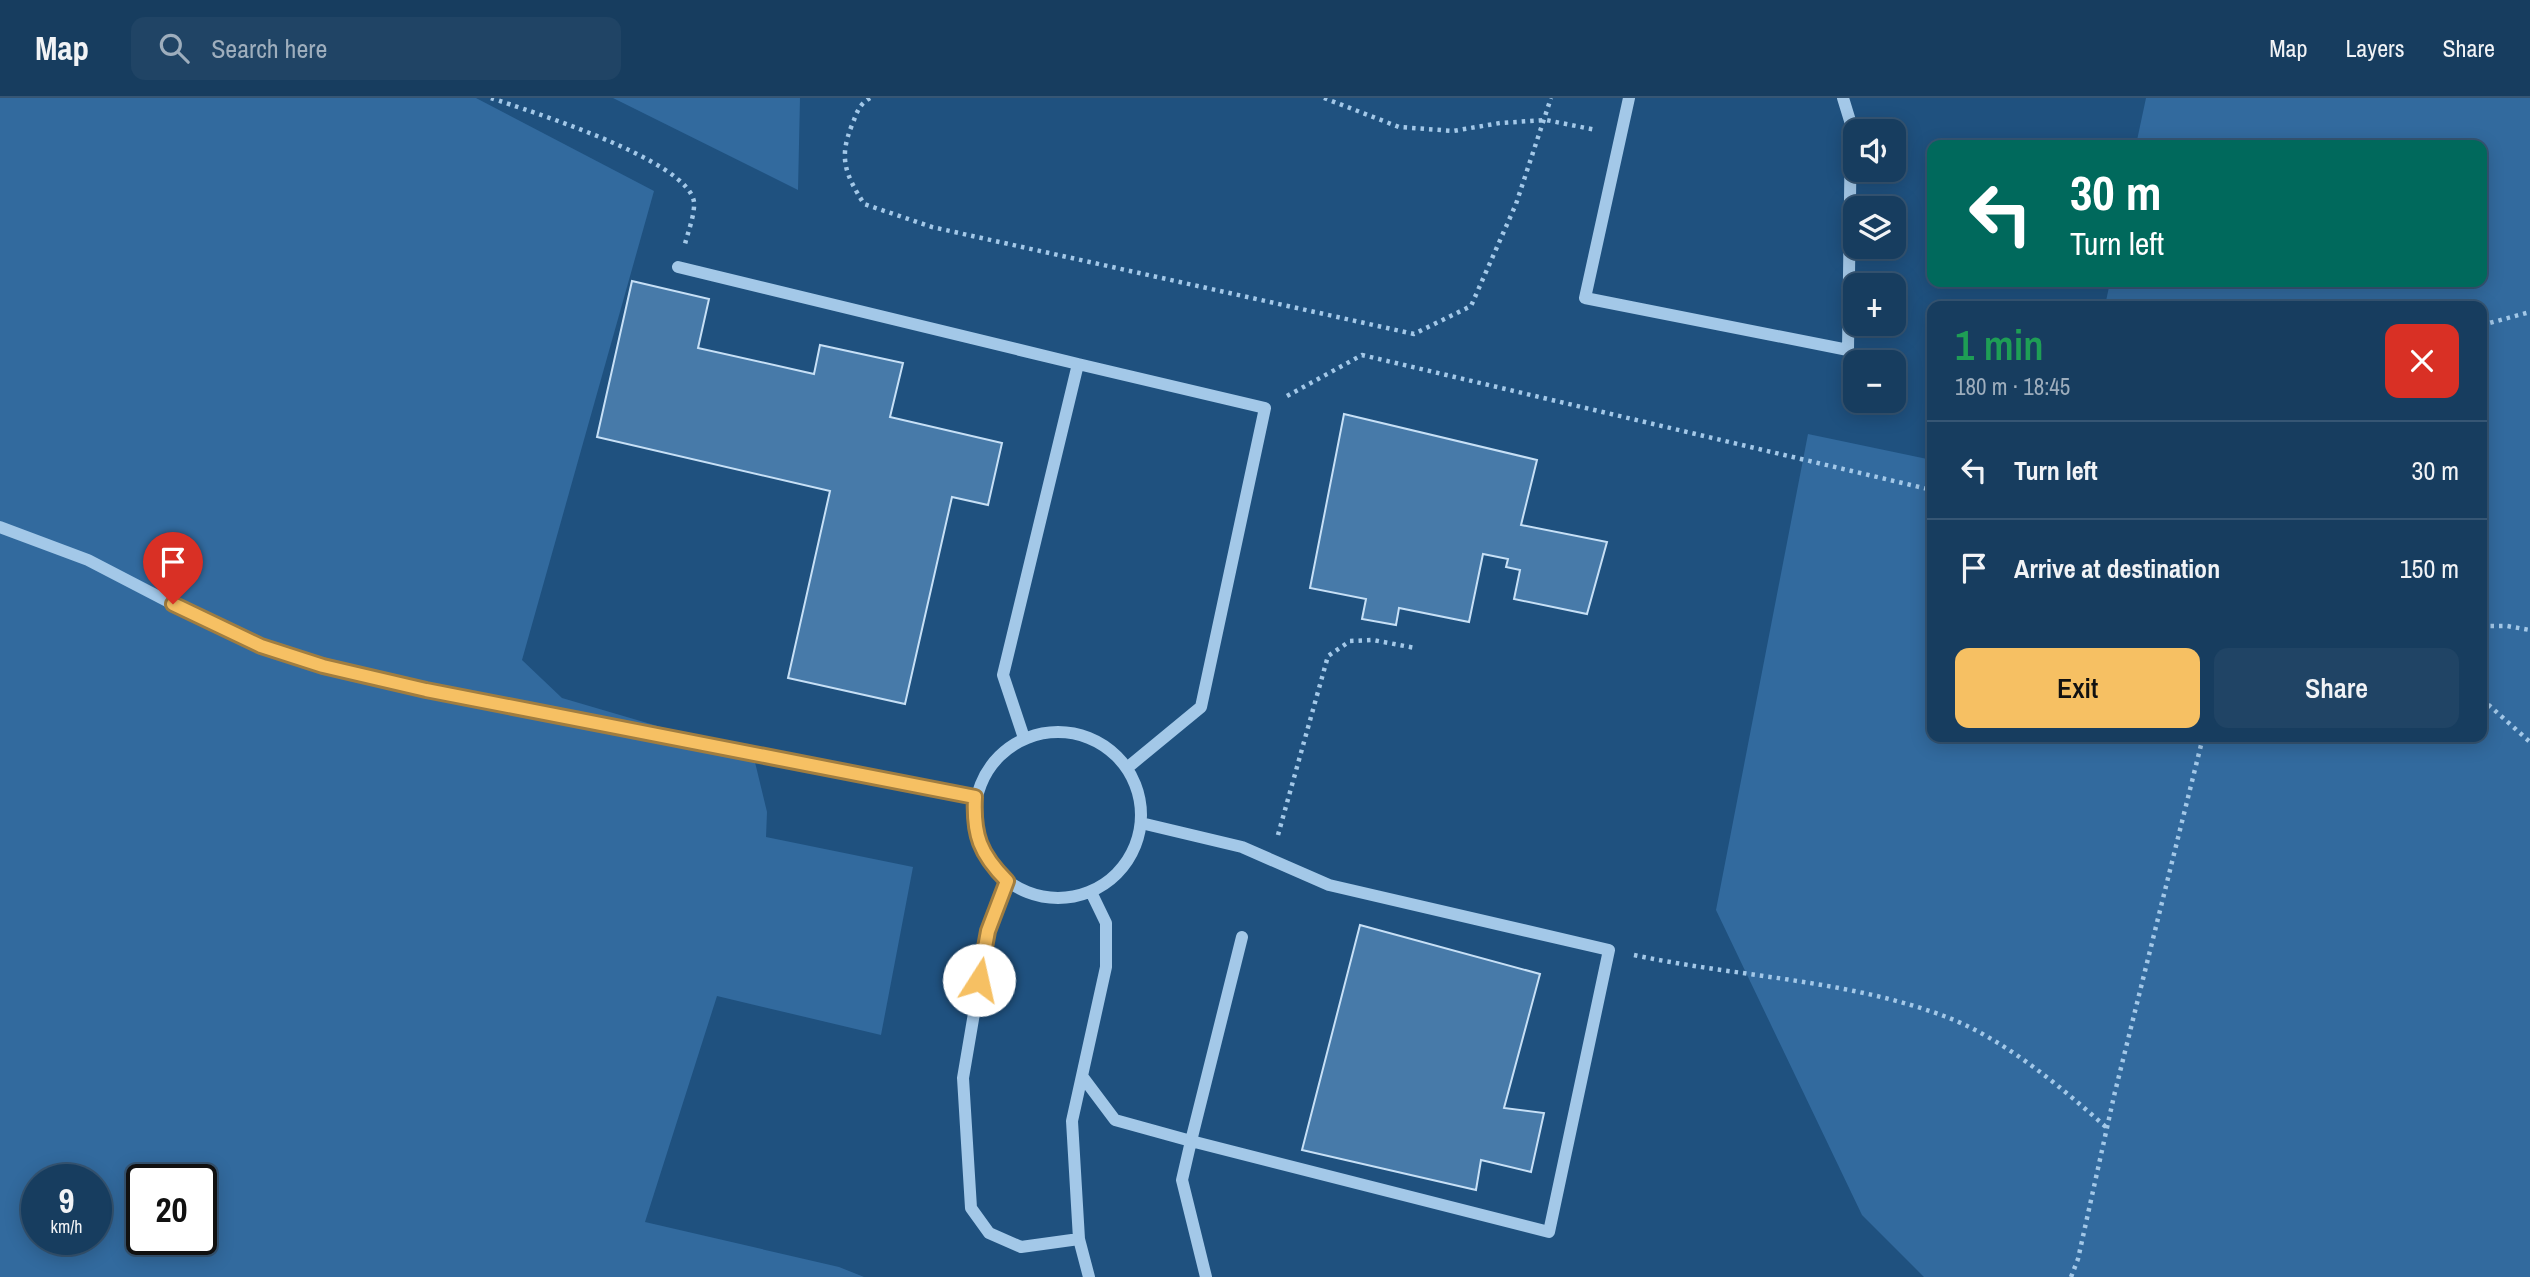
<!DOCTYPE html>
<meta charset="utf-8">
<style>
:root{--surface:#173d5f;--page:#204465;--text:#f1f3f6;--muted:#9eaebd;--line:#365674;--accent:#f6c063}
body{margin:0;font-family:"Archivo Narrow",sans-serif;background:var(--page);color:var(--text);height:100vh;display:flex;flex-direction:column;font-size:26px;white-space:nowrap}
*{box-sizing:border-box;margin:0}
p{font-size:23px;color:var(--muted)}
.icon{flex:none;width:38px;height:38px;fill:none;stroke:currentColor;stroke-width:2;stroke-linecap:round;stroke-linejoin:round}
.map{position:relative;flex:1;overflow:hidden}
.drawer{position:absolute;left:1927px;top:203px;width:560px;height:441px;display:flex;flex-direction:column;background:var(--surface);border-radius:14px;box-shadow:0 4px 18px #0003,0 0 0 2px var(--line)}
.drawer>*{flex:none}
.top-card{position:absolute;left:1927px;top:42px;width:560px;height:147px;border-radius:14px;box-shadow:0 4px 18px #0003,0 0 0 2px var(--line);background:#00695c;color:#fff;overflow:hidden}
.buttons{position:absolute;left:1843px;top:21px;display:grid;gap:14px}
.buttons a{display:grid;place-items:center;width:63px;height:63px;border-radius:14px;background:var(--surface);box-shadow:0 4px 18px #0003,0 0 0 2px var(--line);font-size:35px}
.speed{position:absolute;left:21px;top:1066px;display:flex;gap:14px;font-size:35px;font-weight:700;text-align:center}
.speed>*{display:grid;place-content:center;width:91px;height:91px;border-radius:50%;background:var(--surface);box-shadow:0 4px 18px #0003,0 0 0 2px var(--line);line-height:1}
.speed small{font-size:18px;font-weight:400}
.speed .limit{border:4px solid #111;border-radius:10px;background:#fff;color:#111}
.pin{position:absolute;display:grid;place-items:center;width:60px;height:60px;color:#fff;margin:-72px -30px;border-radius:50% 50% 50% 0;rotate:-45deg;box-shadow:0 0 7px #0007}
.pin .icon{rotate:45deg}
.me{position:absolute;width:77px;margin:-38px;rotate:10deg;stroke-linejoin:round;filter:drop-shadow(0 0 5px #0008)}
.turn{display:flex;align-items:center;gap:24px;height:147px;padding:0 28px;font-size:32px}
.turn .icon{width:91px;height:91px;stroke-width:2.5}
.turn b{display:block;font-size:49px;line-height:60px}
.round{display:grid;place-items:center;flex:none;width:74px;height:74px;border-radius:14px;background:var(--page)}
.head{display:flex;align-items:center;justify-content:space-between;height:119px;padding:0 28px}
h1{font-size:42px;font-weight:600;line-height:52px;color:#1e9e55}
.button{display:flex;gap:14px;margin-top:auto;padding:14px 28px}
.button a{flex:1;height:80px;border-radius:14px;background:var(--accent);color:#111;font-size:28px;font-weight:600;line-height:80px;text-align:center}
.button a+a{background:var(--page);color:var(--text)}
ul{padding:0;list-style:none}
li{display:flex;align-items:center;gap:21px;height:98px;padding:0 28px;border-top:2px solid var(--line)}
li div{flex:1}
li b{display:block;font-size:26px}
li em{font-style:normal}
header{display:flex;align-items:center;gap:42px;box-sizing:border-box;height:98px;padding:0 35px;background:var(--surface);border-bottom:2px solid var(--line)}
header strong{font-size:33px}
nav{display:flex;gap:38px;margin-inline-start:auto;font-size:24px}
.search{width:490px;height:63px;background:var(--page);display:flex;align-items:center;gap:18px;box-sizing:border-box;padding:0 24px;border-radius:14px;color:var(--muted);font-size:26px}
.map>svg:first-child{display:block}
</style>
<header>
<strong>Map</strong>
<div class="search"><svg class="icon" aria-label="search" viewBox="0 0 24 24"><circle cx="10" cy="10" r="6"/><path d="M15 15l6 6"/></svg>Search here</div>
<nav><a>Map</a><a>Layers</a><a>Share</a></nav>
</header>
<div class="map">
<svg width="2530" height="1179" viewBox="0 0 2530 1179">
<rect width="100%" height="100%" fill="#1f517f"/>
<path fill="#326a9e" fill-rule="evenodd" d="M0 0H476L654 93 522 562 562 600 753 656 767 714 766 739 913 769 881 937 717 898 645 1124 839 1169 864 1179H0ZM37 1082H96V1141H37ZM142 1082H201V1141H142Z
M613 0H800L798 92Z
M2146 0H2530V1179H1924L1862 1117 1716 812 1808 336 1932 362V639H2482V208H2105L2110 184H2482V47H2136Z"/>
<path fill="#477aa9" stroke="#c7e0f6" stroke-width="2" d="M632 183 709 201 698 250 814 276 820 247 903 265 890 319 1002 345 988 407 952 399 905 606 788 580 830 393 597 339Z
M1344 316 1537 362 1521 427 1607 444 1587 516 1514 501 1520 472 1506 469 1508 461 1483 456 1469 524 1399 510 1396 527 1362 521 1366 501 1310 490Z
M1360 827 1540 876 1504 1010 1544 1015 1531 1074 1481 1062 1476 1092 1302 1052Z"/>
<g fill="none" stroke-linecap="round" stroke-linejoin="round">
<path stroke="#a3c8e8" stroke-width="4.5" stroke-dasharray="3.5 5" stroke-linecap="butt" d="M491 0C529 13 688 62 694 104 695 116 688 134 685 146
M870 0C858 7 857 15 852 27 838 61 846 77 864 106L932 129 1414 236 1471 208 1516 106 1551 0
M1324 0 1399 29 1453 33 1500 25 1546 22 1596 32
M2482 227 2530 214
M1287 298 1362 257 1932 392
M2482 528H2507L2530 532
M2482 601 2530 644
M1278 737 1328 558 1350 543 1373 542 1415 550
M1634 857C1737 879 1844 881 1944 918 2003 940 2060 988 2107 1030
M2071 1179 2078 1161 2114 998 2203 639"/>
<path stroke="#a3c8e8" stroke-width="12" d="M1629 0 1585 200 1848 252 1851 26 1843 0
M678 169 1078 266 1003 577 1024 640
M1078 266 1265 310 1201 609 1127 670
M0 429 88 462 194 517 261 548 323 568 426 592 975 699
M975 717a83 83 0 1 1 166 0a83 83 0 1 1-166 0Z
M1141 725 1242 749 1329 787 1609 852 1549 1134 1191 1043 1242 839
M1007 783 988 833 963 980 971 1110 989 1135 1021 1149 1079 1141
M1082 978 1115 1022 1191 1043 1182 1082 1206 1179
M1089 1179 1079 1141 1072 1023 1106 869V825L1091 794"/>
</g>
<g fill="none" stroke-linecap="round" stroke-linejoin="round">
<g stroke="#a07d40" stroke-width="18">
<path id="route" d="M173 506 261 548 323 568 426 592 975 699C973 737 980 756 1007 783L988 833 979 882"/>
</g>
<use href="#route" stroke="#f6c063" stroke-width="12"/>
</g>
</svg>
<div class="buttons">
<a><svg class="icon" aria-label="sound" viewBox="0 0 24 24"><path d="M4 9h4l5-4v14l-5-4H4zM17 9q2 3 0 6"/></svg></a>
<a><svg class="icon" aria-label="layers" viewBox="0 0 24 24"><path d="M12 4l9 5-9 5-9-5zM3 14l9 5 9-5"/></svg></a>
<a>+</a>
<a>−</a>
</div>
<div class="speed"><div>9<small>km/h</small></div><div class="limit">20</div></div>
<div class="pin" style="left:173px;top:506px;background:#d93025"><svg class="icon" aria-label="arrive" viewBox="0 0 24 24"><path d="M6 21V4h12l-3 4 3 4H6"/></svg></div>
<svg class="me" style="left:979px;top:882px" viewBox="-20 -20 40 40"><circle r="19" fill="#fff"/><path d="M0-13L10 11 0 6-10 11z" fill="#f6c063"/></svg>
<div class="top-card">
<div class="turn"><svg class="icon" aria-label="left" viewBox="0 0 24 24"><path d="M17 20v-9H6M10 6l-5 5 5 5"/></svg><div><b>30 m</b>Turn left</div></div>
</div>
<section class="drawer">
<div class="head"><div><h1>1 min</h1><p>180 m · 18:45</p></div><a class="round" style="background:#d93025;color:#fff"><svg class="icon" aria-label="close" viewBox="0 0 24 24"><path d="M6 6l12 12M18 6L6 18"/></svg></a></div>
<ul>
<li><svg class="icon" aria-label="left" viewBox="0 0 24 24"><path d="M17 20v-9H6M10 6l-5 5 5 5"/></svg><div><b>Turn left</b></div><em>30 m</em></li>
<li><svg class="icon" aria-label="arrive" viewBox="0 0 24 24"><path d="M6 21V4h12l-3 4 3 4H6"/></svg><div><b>Arrive at destination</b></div><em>150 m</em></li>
</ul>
<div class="button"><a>Exit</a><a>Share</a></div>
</section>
</div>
